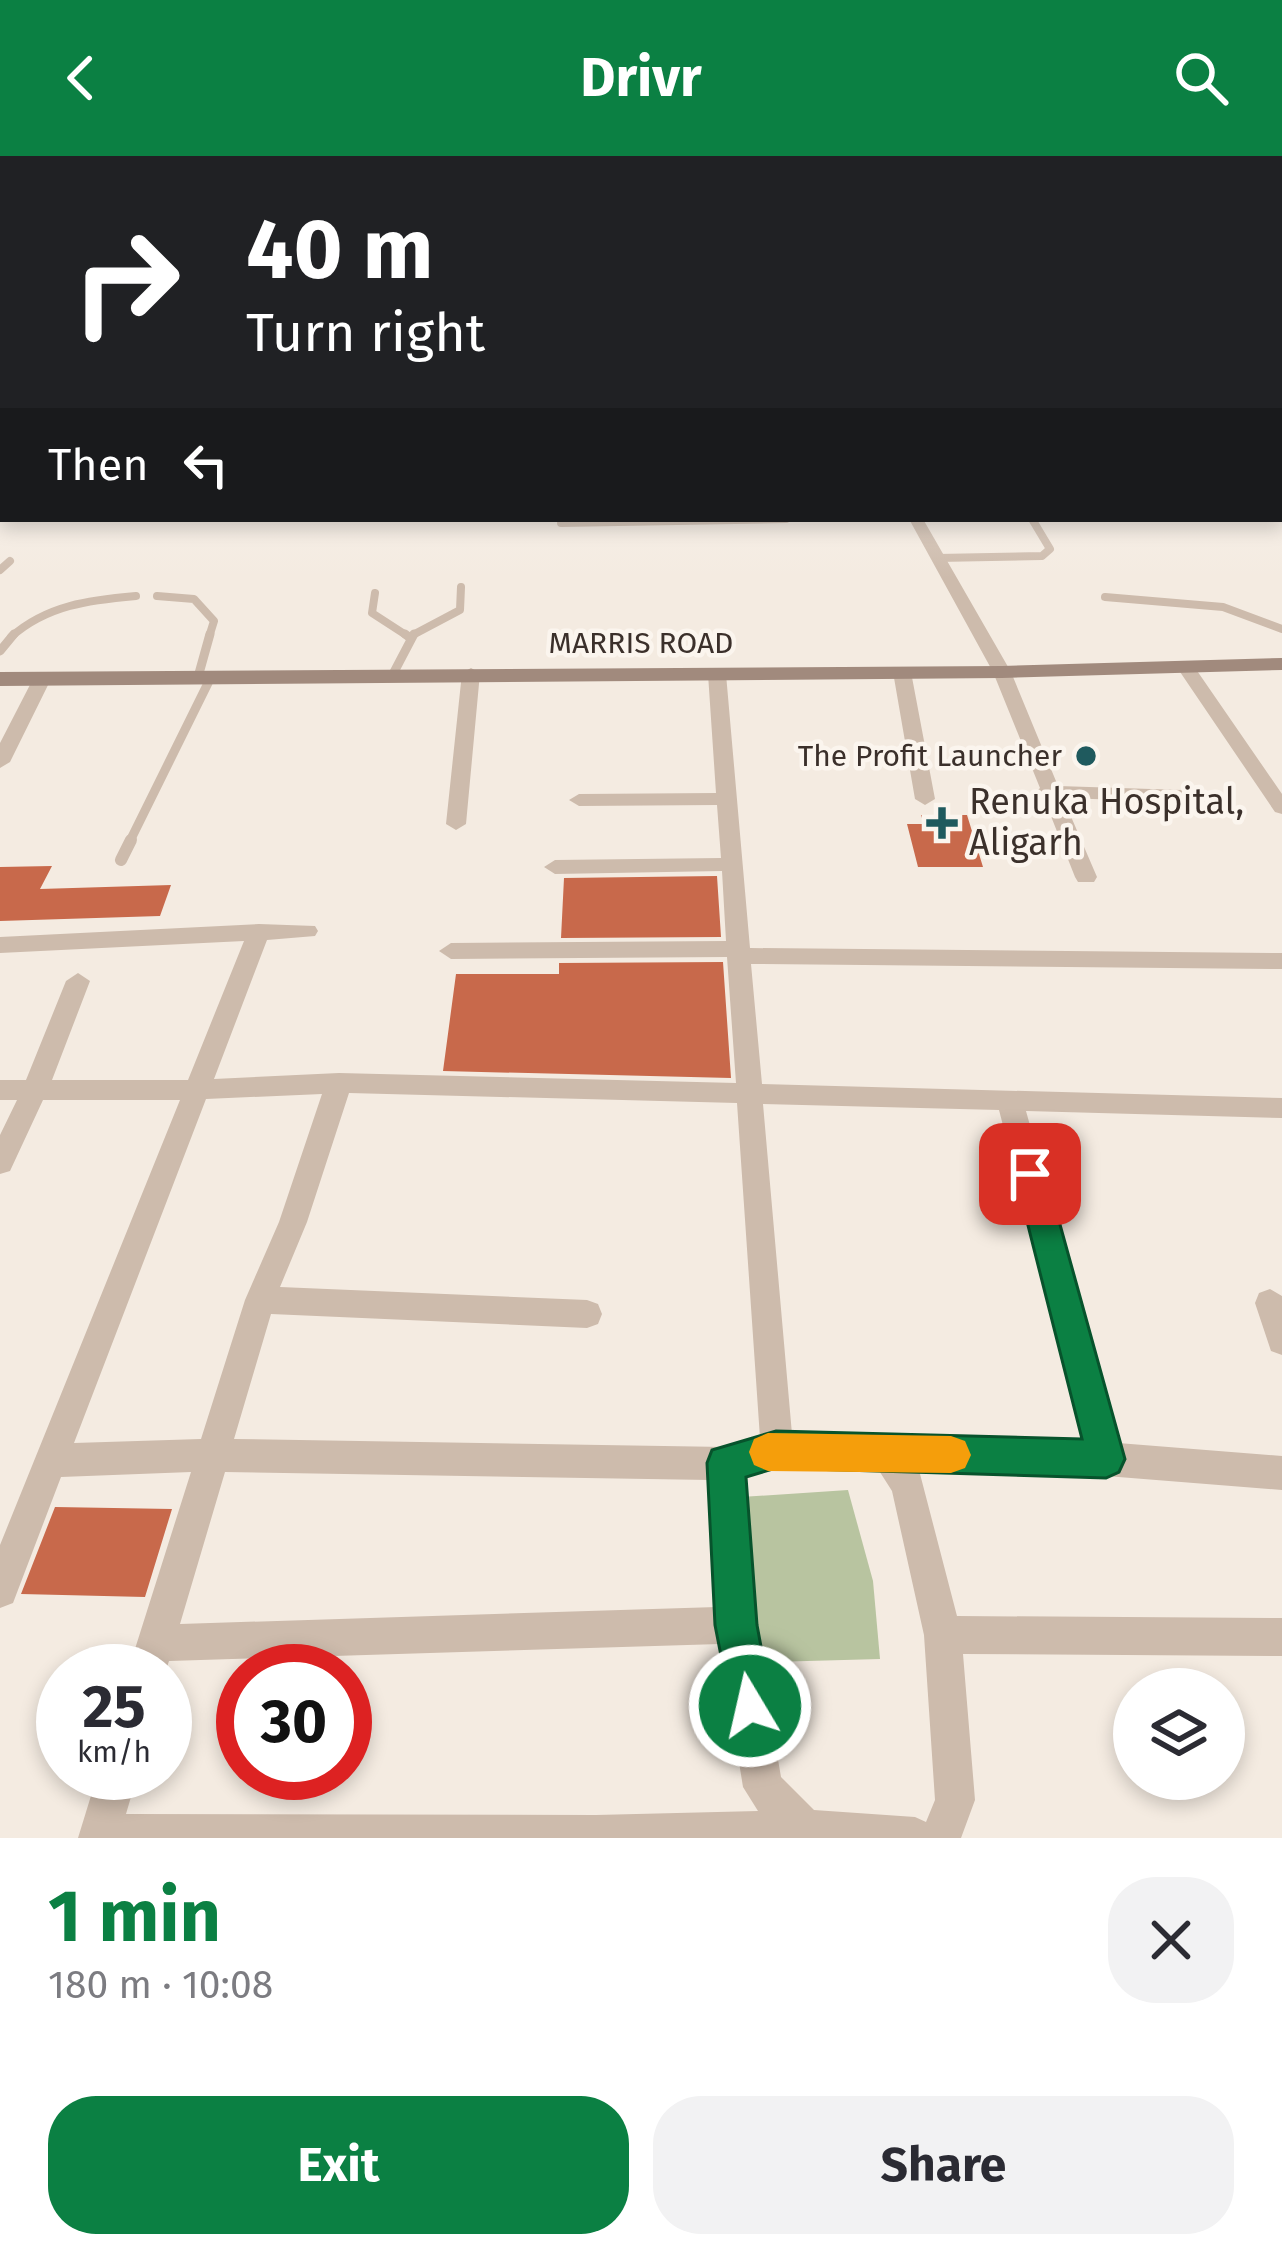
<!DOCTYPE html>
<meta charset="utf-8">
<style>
:root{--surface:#fff;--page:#f2f2f3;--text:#2b2b33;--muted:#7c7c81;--accent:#0b8043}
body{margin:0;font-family:"Fira Sans",sans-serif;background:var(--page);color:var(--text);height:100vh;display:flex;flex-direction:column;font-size:45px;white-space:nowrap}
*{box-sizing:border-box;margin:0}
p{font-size:39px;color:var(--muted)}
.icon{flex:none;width:66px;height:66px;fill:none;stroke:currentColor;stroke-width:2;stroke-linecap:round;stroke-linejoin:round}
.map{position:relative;height:1682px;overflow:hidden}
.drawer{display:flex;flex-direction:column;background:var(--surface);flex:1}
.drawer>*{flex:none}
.banner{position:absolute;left:0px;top:0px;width:1284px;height:366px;box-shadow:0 6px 18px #0003;background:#202124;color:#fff;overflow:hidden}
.tools{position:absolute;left:1113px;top:1512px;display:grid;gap:24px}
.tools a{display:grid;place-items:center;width:132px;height:132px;border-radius:50%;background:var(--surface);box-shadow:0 6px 18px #0003;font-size:60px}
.speed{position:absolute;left:36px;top:1488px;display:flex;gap:24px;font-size:60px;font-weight:700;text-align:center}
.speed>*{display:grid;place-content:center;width:156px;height:156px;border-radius:50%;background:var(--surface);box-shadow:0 6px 18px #0003;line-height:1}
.speed small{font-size:30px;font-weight:400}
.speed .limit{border:18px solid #d22;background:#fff;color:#111}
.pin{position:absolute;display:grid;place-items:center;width:102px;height:102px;color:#fff;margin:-51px;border-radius:24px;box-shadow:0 6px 18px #0006}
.me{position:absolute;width:132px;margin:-66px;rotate:351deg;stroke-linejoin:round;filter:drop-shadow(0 0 9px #0008)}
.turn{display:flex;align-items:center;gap:42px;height:252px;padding:0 48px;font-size:54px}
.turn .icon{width:156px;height:156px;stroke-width:2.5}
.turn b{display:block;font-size:84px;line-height:102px}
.then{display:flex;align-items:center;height:114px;padding:0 48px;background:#0003;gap:24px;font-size:45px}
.round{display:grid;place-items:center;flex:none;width:126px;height:126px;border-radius:48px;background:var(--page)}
.overview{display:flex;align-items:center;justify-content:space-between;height:204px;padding:0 48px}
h1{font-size:72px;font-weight:700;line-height:90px;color:var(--accent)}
.button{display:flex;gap:24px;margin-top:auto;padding:24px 48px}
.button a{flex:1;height:138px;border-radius:48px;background:var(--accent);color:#fff;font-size:48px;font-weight:700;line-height:138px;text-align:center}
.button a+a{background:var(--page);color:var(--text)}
header{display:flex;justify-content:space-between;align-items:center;height:156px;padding:0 48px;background:var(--accent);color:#fff;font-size:54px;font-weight:700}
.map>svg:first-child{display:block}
</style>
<header><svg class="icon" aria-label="back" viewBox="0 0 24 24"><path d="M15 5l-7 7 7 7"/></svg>Drivr<svg class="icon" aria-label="search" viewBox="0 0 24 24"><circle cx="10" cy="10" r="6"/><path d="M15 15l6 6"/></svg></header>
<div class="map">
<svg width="1282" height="1682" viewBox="0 0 1282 1682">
<rect width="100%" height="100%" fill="#f4ebe1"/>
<path fill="#b8c4a0" d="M848 1334 873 1425 880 1503 739 1507 741 1341Z"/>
<path fill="#c8694b" d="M921 659H967L983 711H918L907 668H924Z
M52 710 40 733 171 729 160 760 0 765V711Z
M717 720 721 781 561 782 564 722Z
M723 806 731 922 443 915 456 818H559V807Z
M55 1351 172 1353 145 1441 21 1438Z"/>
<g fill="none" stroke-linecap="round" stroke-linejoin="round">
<path stroke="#cdbbac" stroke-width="8" d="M561 367 786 363
M937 402 1042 400 1050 393 1032 363
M0 414 10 405
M375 437 372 457 409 481
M157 440 194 443 214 465 209 481
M1105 441 1223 451 1282 473
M11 481C47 449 90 444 136 440
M409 481 460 454 461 431"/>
<path stroke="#cdbbac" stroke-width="9" d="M405 478 409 481
M0 495 14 478
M393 518 414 478
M198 521 210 478
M129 687 211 521"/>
<path stroke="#cdbbac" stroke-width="12" d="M121 704 131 684"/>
<path fill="#cdbbac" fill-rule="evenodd" d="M1281 206H1282V212H1281Z
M1281 254H1282V262H1281Z
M1281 275 1282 276V284L1281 283Z
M0 298H3V306H0Z
M909 363H923L1011 516 1058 630 1182 634 1192 640 1182 646 1063 642 1097 721 1094 726H1078L1075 721 1043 640 1037 635 1040 632 993 516Z
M1185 505 1191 506 1282 638V658L1275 656 1176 510Z
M902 511 911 516 935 643 925 649 915 643 893 516Z
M471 512 480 517 466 668 456 674 446 668 462 517Z
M717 513 726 518 750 792 1282 797V813L751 808 762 928 1282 942V962L1026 955 1118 1287 1282 1300V1334L1106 1320 919 1314 957 1460 1282 1462V1500L963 1498 975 1644 961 1682H78L98 1617H138L126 1658 596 1659 758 1655 743 1631 720 1488 169 1505 165 1517 128 1515 191 1316 61 1321 13 1447 0 1452V1389L180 944H43L10 1015 0 1018V979L17 944H0V924H26L66 825 78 817 90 825 52 924H188L244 785 0 797V781L259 768 315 770 318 775 315 780 267 784 214 923 339 917 736 927 727 801 451 803 439 795 451 787 726 785 722 715 555 718 544 711 555 704 721 702 717 649 579 650 569 644 579 638 716 637 708 518ZM349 937 737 947 760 1282 726 1291 234 1283 271 1158 587 1172 598 1168 602 1158 598 1148 587 1144 280 1131 307 1066ZM322 938 279 1066 245 1144 201 1283 74 1287 206 943ZM763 948 999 954 1085 1286 792 1278ZM777 1310 878 1313 892 1335 924 1479 935 1644 926 1666 915 1661 814 1654 781 1621 755 1469 744 1320ZM225 1316 710 1324 717 1451 180 1468Z
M42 518 51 523 10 606 0 612V587L33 523Z
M1270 1133 1282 1140V1199L1271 1195 1255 1147 1259 1137Z"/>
<path fill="#a18a7d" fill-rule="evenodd" d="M1282 502V514L1002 522 0 530V516L1002 510Z"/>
</g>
<linearGradient id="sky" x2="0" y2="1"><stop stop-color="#7eb2d2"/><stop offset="0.44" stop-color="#faf6f2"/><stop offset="1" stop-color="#faf6f2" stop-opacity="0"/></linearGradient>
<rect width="1282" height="422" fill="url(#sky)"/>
<path fill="#0b8043" stroke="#07532c" stroke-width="3" d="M1030 1005 1042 1009 1046 1018 1125 1303 1119 1316 1106 1322 776 1312 746 1321 757 1469 772 1550 765 1566 750 1572 734 1566 715 1469 707 1307 712 1294 776 1275 1082 1283 1015 1018 1019 1009Z"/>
<path fill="#f59e0b" d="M768 1277 951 1280 965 1285 971 1299 965 1312 951 1317 768 1315 754 1309 749 1296 754 1283Z"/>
<g fill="#1f5a5e" stroke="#fbf5ee" stroke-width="4.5">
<circle cx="1086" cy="600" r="12"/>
<path d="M936 649h12v12h12v12h-12v12h-12v-12h-12v-12h12z"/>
</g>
<g text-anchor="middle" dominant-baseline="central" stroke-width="9" stroke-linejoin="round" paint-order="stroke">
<g font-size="30" fill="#3b302b" stroke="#fbf5ee">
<text x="641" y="487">MARRIS ROAD</text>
</g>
<g font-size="30" fill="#3b302b" stroke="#fbf5ee" text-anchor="end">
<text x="1062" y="600">The Profit Launcher</text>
</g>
<g font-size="36" fill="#3b302b" stroke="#fbf5ee" text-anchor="start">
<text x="969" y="646">Renuka Hospital,<tspan x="969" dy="41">Aligarh</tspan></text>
</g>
</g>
</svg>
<div class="tools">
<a><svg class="icon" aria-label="layers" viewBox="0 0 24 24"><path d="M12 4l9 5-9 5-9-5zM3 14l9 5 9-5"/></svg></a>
</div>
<div class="speed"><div>25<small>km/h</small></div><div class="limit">30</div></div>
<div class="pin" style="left:1030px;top:1018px;background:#d93025"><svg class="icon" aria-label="arrive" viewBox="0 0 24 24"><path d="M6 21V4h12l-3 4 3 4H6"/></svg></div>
<svg class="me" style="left:750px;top:1550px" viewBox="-20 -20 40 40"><circle r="17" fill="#0b8043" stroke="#fff" stroke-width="3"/><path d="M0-11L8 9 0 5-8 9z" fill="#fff"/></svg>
<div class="banner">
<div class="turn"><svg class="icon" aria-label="right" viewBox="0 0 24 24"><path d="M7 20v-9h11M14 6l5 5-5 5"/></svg><div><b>40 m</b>Turn right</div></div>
<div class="then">Then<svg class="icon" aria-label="left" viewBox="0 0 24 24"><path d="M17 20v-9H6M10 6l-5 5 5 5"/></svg></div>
</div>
</div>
<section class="drawer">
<div class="overview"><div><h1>1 min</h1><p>180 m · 10:08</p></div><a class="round"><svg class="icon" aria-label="close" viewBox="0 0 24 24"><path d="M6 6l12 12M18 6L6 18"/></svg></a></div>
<div class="button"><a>Exit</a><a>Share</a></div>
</section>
